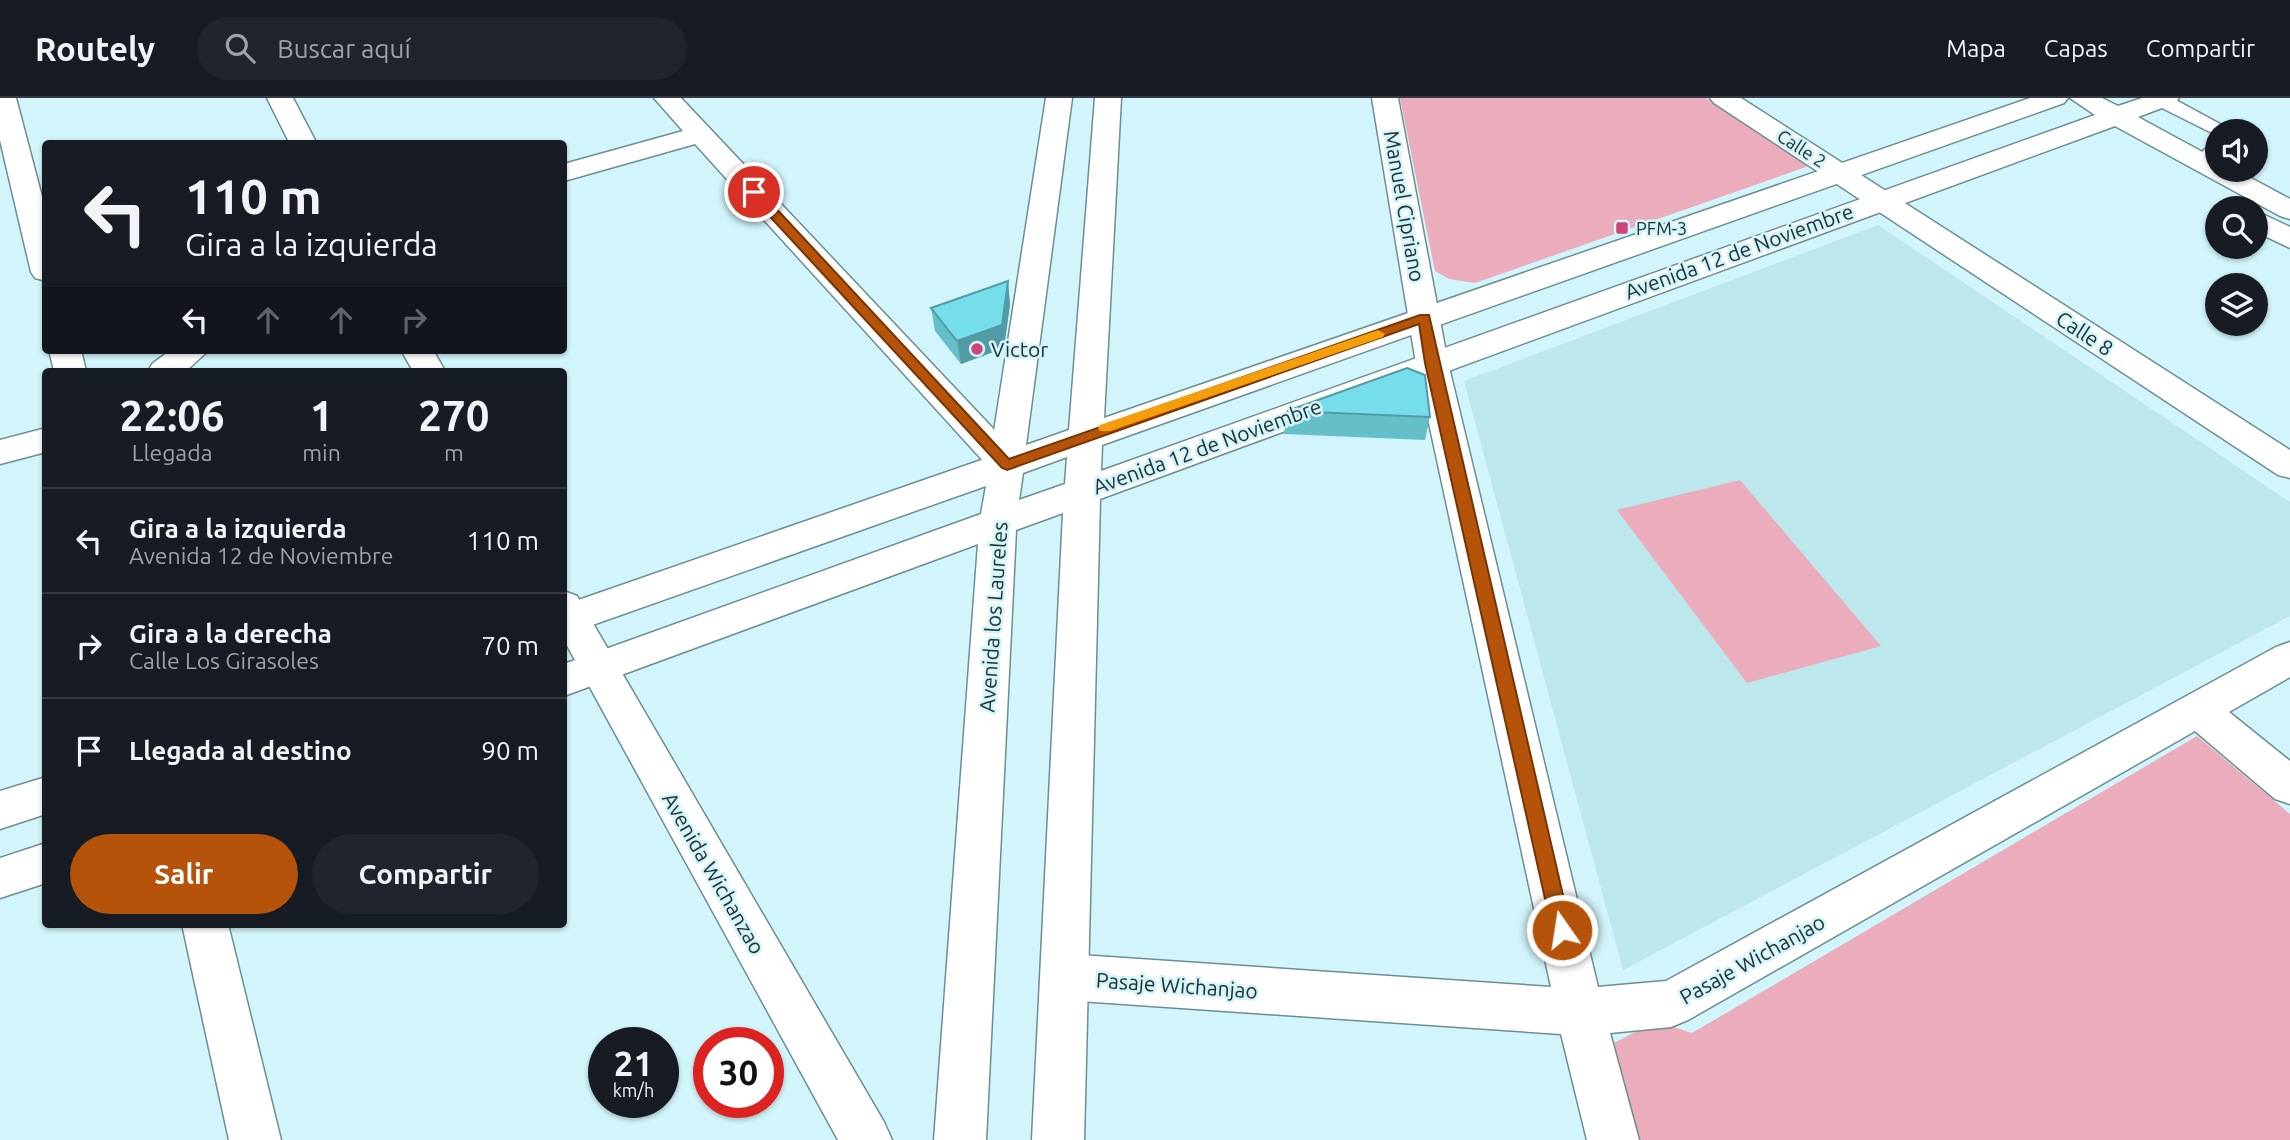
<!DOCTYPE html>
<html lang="es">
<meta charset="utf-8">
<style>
:root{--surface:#171b24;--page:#20242c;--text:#f1f3f6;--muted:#9ea1a6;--line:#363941;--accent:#b45309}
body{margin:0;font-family:Ubuntu,sans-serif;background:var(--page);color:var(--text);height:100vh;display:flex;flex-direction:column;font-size:26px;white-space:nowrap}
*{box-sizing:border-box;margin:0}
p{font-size:23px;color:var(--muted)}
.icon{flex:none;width:38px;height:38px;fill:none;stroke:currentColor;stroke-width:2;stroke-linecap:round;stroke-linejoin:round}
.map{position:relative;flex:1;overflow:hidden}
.sheet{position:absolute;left:42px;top:270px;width:525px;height:560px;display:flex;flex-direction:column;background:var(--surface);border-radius:7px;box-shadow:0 2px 5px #0004}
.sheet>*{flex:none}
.top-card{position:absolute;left:42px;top:42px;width:525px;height:214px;border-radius:7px;box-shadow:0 2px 5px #0004;background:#171b24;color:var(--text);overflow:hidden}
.fabs{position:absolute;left:2205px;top:21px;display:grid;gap:14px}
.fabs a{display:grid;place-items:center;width:63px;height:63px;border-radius:50%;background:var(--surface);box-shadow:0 2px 5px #0004;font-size:35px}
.speed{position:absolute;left:588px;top:929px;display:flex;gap:14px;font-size:35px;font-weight:700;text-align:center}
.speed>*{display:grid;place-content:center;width:91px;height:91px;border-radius:50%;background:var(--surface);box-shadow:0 2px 5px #0004;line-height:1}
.speed small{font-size:18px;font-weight:400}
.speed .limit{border:10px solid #d22;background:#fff;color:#111}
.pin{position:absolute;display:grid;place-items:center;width:60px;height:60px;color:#fff;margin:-30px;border:4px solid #fff;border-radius:50%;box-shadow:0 2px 7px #0007}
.me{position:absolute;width:77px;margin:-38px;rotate:347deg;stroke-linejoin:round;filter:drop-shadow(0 0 5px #0008)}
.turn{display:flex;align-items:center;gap:24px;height:147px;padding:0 28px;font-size:32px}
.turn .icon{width:91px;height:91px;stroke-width:2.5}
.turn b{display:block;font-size:49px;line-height:60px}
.lanes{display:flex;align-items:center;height:66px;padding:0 28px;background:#0003;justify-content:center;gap:35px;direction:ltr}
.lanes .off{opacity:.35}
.eta{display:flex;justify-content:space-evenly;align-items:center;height:119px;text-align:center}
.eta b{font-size:42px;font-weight:700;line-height:49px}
.cta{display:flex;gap:14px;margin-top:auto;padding:14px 28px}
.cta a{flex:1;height:80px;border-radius:42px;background:var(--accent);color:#fff;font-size:28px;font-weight:700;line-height:80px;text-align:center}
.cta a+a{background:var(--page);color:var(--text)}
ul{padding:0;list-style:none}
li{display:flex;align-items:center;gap:21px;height:105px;padding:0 28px;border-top:2px solid var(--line)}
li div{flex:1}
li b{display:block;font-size:26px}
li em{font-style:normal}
header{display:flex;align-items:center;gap:42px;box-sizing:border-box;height:98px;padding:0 35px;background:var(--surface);border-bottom:2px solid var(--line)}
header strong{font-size:33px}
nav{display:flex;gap:38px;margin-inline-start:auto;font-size:24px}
.search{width:490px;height:63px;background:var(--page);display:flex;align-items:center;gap:18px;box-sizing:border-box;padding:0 24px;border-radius:38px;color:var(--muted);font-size:26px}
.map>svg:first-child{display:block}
</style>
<header>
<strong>Routely</strong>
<div class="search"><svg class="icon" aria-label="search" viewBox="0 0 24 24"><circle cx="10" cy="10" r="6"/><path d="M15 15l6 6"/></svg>Buscar aquí</div>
<nav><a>Mapa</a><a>Capas</a><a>Compartir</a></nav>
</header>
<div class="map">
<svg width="2290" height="1042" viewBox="0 0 2290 1042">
<rect width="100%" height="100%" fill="#d1f5fa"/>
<path fill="#bce8ed" d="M1878 127 2290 404V518L1623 872 1464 283Z"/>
<path fill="#ebacbc" d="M1400 0H1706L1809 68 1475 185 1449 181 1435 173Z
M1740 382 1881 548 1747 585 1617 412Z
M2197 638 2290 716V1042H1637L1610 947 1656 923 1692 935Z"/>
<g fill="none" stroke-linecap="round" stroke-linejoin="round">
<g stroke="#6d8e92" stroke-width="3">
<path id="lane" d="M2153 0H2172L2233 33H2217L2216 37 2154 6Z
M2217 45V60L2207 68H2193L2190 64 2210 47Z"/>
</g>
<g stroke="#6d8e92" stroke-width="3">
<path id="street" d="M0 0H16L46 114V183L35 180 31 174 0 42Z
M267 0H293L317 46H290Z
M654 0H681L1019 358 1024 367 1019 376 1007 379 995 376 695 46 564 83V66L683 33Z
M1372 0H1398L1448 265 1598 889 1666 883 2276 549 2290 544V579L2229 614 2290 663V706L2275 701 2195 633 1688 922 1671 929 1610 935 1639 1042H1587L1561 936 1065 902 1048 895 1041 879 1048 863 1065 856 1551 889 1416 265Z
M1710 0H1741L2290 352V380L2278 377 1714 5Z
M49 252H81L86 273H54Z
M171 252H209L186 273H148L153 265Z
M401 252H433L445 273H413Z
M46 330V354L0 366V342Z
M564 493 577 498 884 1024 892 1042H838L564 542Z
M182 826H228L281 1042H229Z"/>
</g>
<g stroke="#6d8e92" stroke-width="3">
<path id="secondary" d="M1046 0H1072L1026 347 1069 332 1095 0H1121L1104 320 2030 0H2068L2064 5 1102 347 1101 373 2095 17 2070 0H2102L2118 8 2142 0H2179L2175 5 2138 19 2217 62V72H2236L2290 101V121L2280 118 2115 28 1100 401 1084 1042H1032L1063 415 1016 432 986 1042H934L978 446 564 598V566L981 416 986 388 564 537V507L990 359ZM1067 359 1065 386 1019 402 1023 375Z
M2256 113 2290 129V150L2256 134Z
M46 679V716L0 731V693Z
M46 745V785L0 800V760Z"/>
</g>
<use href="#lane" fill="#fff" fill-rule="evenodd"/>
<use href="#street" fill="#fff" fill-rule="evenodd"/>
<use href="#secondary" fill="#fff" fill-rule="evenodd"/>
</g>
<path fill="#65bfc9" d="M1010 206 1004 250 961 266 935 233 931 210Z
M1287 313 1430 319 1425 342 1284 336Z"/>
<path fill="#529ba4" d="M1008 183 1010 206 1004 250 961 266 957 243Z"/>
<path fill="#75deea" stroke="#529ba4" stroke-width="2" d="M1008 183 1002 227 957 243 931 210Z
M1407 270 1425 277 1430 319 1287 313Z"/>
<path fill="#b45309" stroke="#753606" stroke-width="2" d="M750 92H759L1009 361 1420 217H1429L1571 832 1568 839 1562 841 1555 839 1552 832 1425 265 1419 226 1007 372 1002 370 750 97Z"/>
<path fill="#f59e0b" d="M1378 232 1385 236 1383 239 1110 333H1100L1098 330 1100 327Z"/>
<g fill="#d04578" stroke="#d1f5fa" stroke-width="2.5">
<rect x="1615" y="123" width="14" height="14" rx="3.5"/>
<circle cx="977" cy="251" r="7"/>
</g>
<g text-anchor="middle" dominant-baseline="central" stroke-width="5" stroke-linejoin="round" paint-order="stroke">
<g font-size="18" fill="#243133" stroke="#d1f5fa">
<text transform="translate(1802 50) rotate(33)">Calle 2</text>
</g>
<g font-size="18" fill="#243133" stroke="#d1f5fa" text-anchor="start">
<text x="1636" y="130">PFM-3</text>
</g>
<g font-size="21" fill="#243133" stroke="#d1f5fa">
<text transform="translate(1405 108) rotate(80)">Manuel Cipriano</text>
<text transform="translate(1739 153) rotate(-20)">Avenida 12 de Noviembre</text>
<text transform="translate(2085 235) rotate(33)">Calle 8</text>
<text transform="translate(1207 348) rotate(-20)">Avenida 12 de Noviembre</text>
<text transform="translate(993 519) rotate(-86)">Avenida los Laureles</text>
<text transform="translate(714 775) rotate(60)">Avenida Wichanzao</text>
<text transform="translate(1752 861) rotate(-29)">Pasaje Wichanjao</text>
<text transform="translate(1177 887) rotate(4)">Pasaje Wichanjao</text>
</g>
<g font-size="21" fill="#243133" stroke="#d1f5fa" text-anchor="start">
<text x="991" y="251">Victor</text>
</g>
</g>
</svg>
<div class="fabs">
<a><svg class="icon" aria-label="sound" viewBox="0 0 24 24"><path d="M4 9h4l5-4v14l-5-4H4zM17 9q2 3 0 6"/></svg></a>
<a><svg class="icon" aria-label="search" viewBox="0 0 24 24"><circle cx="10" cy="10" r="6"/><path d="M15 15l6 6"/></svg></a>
<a><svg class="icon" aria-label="layers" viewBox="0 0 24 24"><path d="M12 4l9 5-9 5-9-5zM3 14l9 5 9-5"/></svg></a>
</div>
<div class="speed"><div>21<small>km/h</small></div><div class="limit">30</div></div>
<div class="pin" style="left:754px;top:94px;background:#d93025"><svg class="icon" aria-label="arrive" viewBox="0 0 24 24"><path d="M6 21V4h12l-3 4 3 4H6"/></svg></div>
<svg class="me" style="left:1562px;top:832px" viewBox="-20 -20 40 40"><circle r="17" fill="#b45309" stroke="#fff" stroke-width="3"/><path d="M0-11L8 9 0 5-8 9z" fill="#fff"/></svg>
<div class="top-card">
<div class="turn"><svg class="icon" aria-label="left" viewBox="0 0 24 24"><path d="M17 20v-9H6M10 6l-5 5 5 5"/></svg><div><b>110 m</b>Gira a la izquierda</div></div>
<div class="lanes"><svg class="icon" aria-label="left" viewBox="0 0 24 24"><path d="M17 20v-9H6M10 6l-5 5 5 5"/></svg><svg class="icon off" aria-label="ahead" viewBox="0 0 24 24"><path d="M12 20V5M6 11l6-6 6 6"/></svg><svg class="icon off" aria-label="ahead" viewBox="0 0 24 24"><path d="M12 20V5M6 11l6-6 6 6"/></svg><svg class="icon off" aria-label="right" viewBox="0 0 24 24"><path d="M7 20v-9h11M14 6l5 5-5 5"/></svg></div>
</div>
<section class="sheet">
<div class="eta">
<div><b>22:06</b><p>Llegada</p></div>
<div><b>1</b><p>min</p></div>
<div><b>270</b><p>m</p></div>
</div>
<ul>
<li><svg class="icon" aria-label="left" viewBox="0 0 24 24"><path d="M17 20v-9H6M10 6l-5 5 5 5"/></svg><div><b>Gira a la izquierda</b><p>Avenida 12 de Noviembre</p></div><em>110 m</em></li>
<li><svg class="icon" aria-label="right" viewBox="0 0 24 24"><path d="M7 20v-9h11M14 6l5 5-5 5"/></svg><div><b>Gira a la derecha</b><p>Calle Los Girasoles</p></div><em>70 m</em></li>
<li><svg class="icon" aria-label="arrive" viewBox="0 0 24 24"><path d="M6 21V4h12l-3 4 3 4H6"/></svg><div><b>Llegada al destino</b></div><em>90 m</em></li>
</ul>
<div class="cta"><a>Salir</a><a>Compartir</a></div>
</section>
</div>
